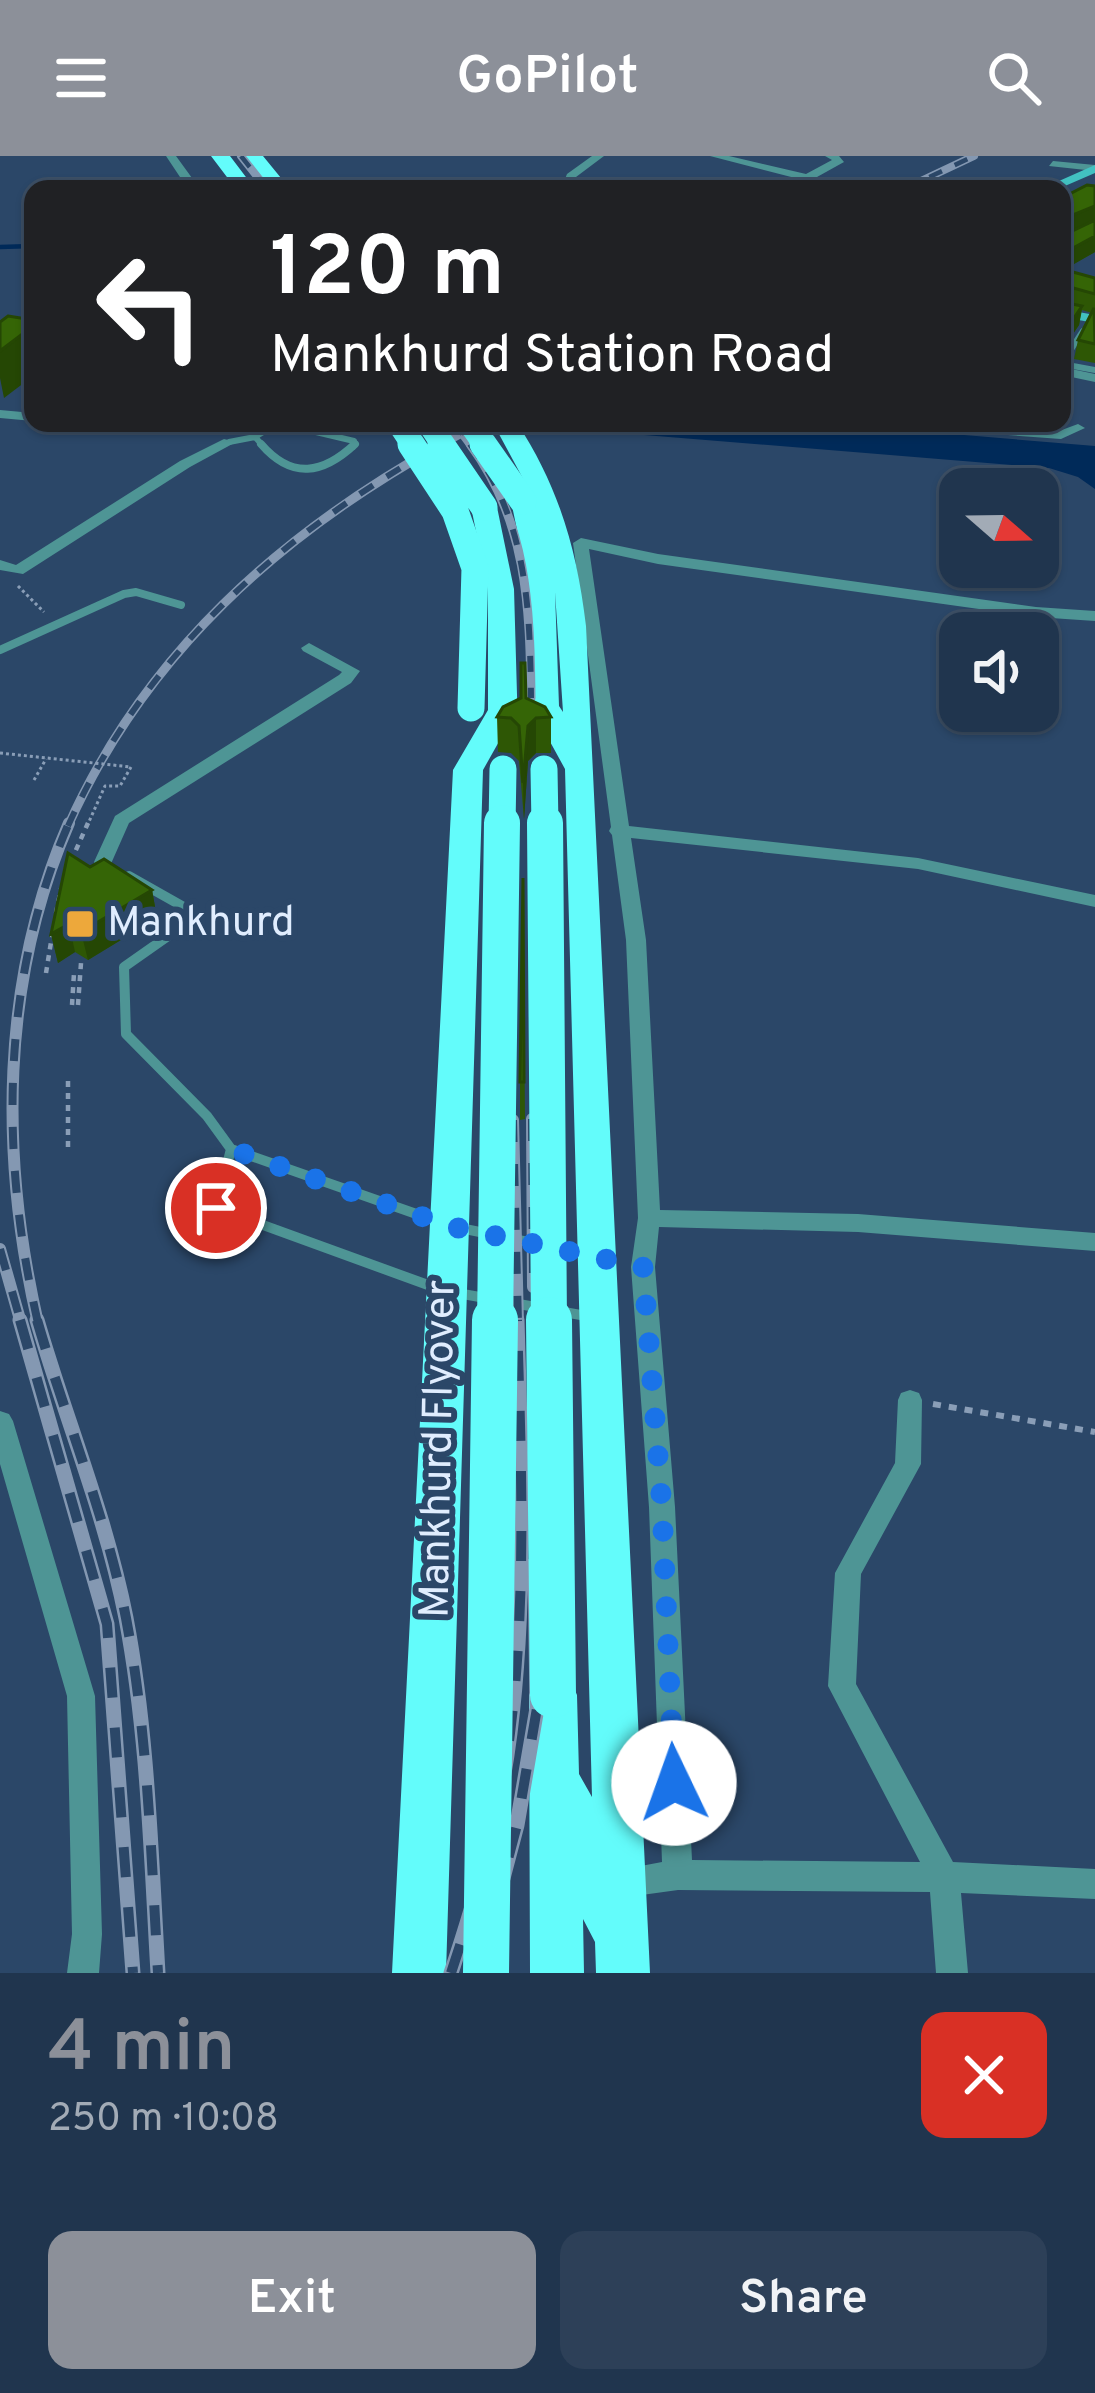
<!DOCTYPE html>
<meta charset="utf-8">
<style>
:root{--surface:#20354e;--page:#2d4058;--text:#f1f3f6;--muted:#a2abb6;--line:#3d5066;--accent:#8c9099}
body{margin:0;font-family:Overpass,sans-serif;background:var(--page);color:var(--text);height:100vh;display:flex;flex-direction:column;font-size:45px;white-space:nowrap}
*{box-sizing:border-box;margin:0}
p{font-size:39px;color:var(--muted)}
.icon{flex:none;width:66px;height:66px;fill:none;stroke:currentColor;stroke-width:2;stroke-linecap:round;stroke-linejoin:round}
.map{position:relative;height:1817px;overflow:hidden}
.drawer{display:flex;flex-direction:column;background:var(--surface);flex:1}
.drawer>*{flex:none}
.top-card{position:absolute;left:24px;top:24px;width:1047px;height:252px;border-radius:24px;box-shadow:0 3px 9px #0004,0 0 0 3px var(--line);background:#202124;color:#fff;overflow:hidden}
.needle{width:78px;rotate:110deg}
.buttons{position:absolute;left:939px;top:312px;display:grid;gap:24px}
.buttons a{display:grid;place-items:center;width:120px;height:120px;border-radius:24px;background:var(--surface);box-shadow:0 3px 9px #0004,0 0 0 3px var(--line);font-size:60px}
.pin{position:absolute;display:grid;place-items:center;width:102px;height:102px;color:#fff;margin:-51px;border:6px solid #fff;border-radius:50%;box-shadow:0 3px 12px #0007}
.me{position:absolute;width:132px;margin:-66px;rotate:357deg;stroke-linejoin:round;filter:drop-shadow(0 0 9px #0008)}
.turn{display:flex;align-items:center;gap:42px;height:252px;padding:0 48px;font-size:54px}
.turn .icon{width:156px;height:156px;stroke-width:2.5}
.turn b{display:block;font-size:84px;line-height:102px}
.round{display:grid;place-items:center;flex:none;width:126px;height:126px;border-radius:24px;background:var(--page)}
.overview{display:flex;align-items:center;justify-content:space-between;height:204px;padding:0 48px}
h1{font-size:72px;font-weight:600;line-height:90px;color:var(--accent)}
.cta{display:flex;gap:24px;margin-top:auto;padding:24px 48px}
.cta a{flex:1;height:138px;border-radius:24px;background:var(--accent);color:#fff;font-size:48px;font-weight:600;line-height:138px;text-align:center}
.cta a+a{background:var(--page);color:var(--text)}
header{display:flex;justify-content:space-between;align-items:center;height:156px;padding:0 48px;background:var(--accent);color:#fff;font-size:54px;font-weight:600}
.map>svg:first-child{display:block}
</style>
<header><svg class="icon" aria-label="menu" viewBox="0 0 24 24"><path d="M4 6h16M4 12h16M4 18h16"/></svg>GoPilot<svg class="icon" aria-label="search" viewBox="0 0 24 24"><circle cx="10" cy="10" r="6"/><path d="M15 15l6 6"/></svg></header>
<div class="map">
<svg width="1095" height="1817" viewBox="0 0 1095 1817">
<rect width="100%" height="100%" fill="#2b4768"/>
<path fill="#002a59" d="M563 267H820L1095 290V333L1078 321 1049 312 632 278Z"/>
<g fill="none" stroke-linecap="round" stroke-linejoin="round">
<path stroke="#002a59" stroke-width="4.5" d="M0 91 33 90"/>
<path stroke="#8a9eb7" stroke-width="3" stroke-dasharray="3 3" stroke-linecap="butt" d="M18 430 44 456
M34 624 46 603
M87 670 105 630H120L131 611"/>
<path stroke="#8a9eb7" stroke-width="4.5" stroke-dasharray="6 6" stroke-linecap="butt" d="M71 705 88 667
M56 757 61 733
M46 817 52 780
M72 849 74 817
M78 849 81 807
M68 925V995"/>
<path stroke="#8a9eb7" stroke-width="6" stroke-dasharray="8 8" stroke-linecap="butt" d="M933 1248 1095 1276"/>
<path stroke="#4e9595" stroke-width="6" d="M1062 207 1083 175
M1062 208 1095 214
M255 281 264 291
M255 281 278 267 354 285 353 291
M229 286 255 281"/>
<path stroke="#4e9595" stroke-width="8" d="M261 288C292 324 323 318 355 288
M0 494 124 438 136 436 181 449"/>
<path stroke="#4e9595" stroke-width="10" d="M129 720 198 759 124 811 126 878 207 960 231 993
M460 1072 588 1098
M439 1133 216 1052 231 993 442 1067
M457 1137 592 1161"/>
<path fill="#4e9595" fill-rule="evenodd" d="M166 0H176L200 33H188Z
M592 0H604L576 21 573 33H561L567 18Z
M710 0H729L806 18 832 4 825 0H839L844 6 817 21 857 33H838Z
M1053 5 1095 9V15L1049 10Z
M1062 211 1095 218V226L1062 219Z
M0 254 33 257V265L0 262Z
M894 267H956L1059 275 1078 268 1085 272 1061 283 901 271Z
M224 283 236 286 190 311 23 418 0 414V404L16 409 180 305Z
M581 382 658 398 1036 451 1095 455V465L1036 461 658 408 589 393 629 670 918 702 1095 739V751L918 713 631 682 646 784 660 1054 858 1058 1095 1077V1095L858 1076 659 1071 655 1111 675 1351 692 1704 920 1706 828 1530 835 1417 895 1307 898 1244 901 1237 910 1234 919 1237 922 1244 921 1308 861 1418 856 1528 953 1706 1095 1713V1743L961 1737 968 1817H936L930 1736 678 1734 620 1742 609 1738 605 1727 609 1716 662 1706 649 1351 631 1111 638 1062 626 784 612 679 609 675 611 671 573 387Z
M309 487 360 515 351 527 129 667 110 710H96L94 706 115 660 339 519 342 516 303 495 301 492Z
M0 1255 9 1258 13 1265 95 1540 102 1778 99 1817H67L72 1778 67 1540 0 1308Z"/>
<path fill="#42c1c1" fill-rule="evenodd" d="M1095 9V17L1058 33H1041Z
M1062 153 1095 159V167L1062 161Z"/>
<path fill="#63fcfb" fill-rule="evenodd" d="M211 0H230L255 33H236Z
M244 0H263L290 33H271Z
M493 267H517C559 331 577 394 586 470L650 1817H596L595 1786 583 1763 584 1817H530L529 1539 536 1523 553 1516 570 1523 577 1539 579 1618 592 1641 565 613 548 582 535 580 530 574 529 431 511 345 523 338 535 345ZM555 436 563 556 559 550Z
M484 343 497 351 514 433 518 574 513 580 501 582 483 614 446 1817H392L453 614 488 554V433L471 351Z"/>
<g stroke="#8498b2" stroke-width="8">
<path id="rail-far3" d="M241 0 267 33
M904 33 974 0
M454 267 472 291
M437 291 481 267"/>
</g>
<g stroke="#8498b2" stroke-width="9">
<path id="rail-far2" d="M470 288C527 365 530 450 531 542
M68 670C145 498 280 378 442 288"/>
</g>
<g stroke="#8498b2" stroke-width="12">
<path id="rail-far1" d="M532 963 533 1131
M513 964 518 1167
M0 1093 21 1167
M38 1167C0 1002 0 825 69 667"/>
</g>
<g stroke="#8498b2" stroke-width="15">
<path id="rail" d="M20 1164 107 1468 133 1817
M37 1164C66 1264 106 1360 126 1462 148 1578 151 1699 158 1817
M451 1817C477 1739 500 1659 510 1577 527 1441 521 1301 517 1164
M478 1817 517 1669 537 1552 535 1407"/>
</g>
<use href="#rail-far3" stroke="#2b4768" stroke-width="4.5" stroke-dasharray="14" stroke-linecap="butt"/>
<use href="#rail-far2" stroke="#2b4768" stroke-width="6" stroke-dasharray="16" stroke-linecap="butt"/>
<use href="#rail-far1" stroke="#2b4768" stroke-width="8" stroke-dasharray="22" stroke-linecap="butt"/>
<use href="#rail" stroke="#2b4768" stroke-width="10" stroke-dasharray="30" stroke-linecap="butt"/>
<path stroke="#8a9eb7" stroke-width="3" stroke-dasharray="3 3" stroke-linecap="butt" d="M0 597 131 611"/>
<path stroke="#63fcfb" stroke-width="21" d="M397 267 413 291
M427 267 443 291
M468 267 485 291"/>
<path stroke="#63fcfb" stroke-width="27" d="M411 288 455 355 475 412 471 552
M441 288 484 351
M483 288 523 345
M544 613 545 670
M502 670 503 613"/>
<path stroke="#63fcfb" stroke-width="36" d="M545 667 549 1167
M495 1167 502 667"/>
<path stroke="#63fcfb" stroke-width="46" d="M549 1164 553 1539
M486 1817 495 1164"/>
</g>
<path fill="#2e5705" d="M1095 30V96L1064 113 1095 122V207L1074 203 1078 184 1092 157 1082 154 1079 169 1062 194V42Z
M526 542 551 561V597H536L528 605 524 663 519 605 511 597 498 596 497 561Z
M90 711 152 734 157 762 88 804 75 796 58 807 51 778Z
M523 722 525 963 520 964V926Z"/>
<path fill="#254704" d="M1095 50V66L1062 79 1063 63Z
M1095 80V96L1062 115V98Z
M1082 150 1079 169 1062 194V180Z
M33 170V220L4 242 0 222V195Z
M536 562V597L528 605 524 663 523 627 528 570Z
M152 734 157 762 88 804 81 776Z
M69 768 75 796 58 807 51 778Z"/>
<path fill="#356506" stroke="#254704" stroke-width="3" d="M1087 29 1095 30V50L1063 63 1064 79 1095 64V80L1062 98V42Z
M1062 113 1095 122V138L1066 130 1062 134Z
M1062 146 1082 150 1062 180Z
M1094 152 1095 188 1078 184Z
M8 160 33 164V170L0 195V166Z
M521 507H525L526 542 545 551 551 561 536 562 528 570 523 627 519 570 511 562 497 561 503 551 521 542Z
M68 697 90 711 104 703 152 734 81 776 69 768 51 778Z
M523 722 524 926H520Z"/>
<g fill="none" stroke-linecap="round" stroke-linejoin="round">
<path stroke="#1a73e8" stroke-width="21" stroke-dasharray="0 37.8" d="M216 1052 230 993 449 1070 643 1111 662 1351 674 1627"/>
</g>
<rect fill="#eda83b" stroke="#2b4768" stroke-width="4.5" x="65" y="753" width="30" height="30" rx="6"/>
<g text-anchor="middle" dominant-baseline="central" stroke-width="12" stroke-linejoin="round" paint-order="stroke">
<g font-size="42" fill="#e0edfe" stroke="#2b4768" text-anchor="start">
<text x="107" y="768">Mankhurd</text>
</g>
<g font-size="42" fill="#e0edfe" stroke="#2b4768">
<text transform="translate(440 1293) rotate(-89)">Mankhurd Flyover</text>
</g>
</g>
</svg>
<div class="buttons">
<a><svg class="needle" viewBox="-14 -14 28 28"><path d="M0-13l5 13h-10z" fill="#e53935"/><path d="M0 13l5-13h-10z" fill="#a2abb6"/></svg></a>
<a><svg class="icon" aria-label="sound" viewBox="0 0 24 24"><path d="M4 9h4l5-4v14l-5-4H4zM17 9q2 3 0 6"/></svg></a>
</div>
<div class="pin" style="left:216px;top:1052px;background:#d93025"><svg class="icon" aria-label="arrive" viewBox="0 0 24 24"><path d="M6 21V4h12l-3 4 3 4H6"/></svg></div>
<svg class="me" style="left:674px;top:1627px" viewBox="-20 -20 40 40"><circle r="19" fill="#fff"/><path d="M0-13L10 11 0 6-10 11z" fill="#1a73e8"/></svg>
<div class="top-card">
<div class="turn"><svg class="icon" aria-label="left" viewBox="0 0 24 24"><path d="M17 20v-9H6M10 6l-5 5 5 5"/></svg><div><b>120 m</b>Mankhurd Station Road</div></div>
</div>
</div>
<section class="drawer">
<div class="overview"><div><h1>4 min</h1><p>250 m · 10:08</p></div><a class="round" style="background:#d93025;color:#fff"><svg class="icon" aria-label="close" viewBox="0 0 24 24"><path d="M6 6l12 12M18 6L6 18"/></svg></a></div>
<div class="cta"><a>Exit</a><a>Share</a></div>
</section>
